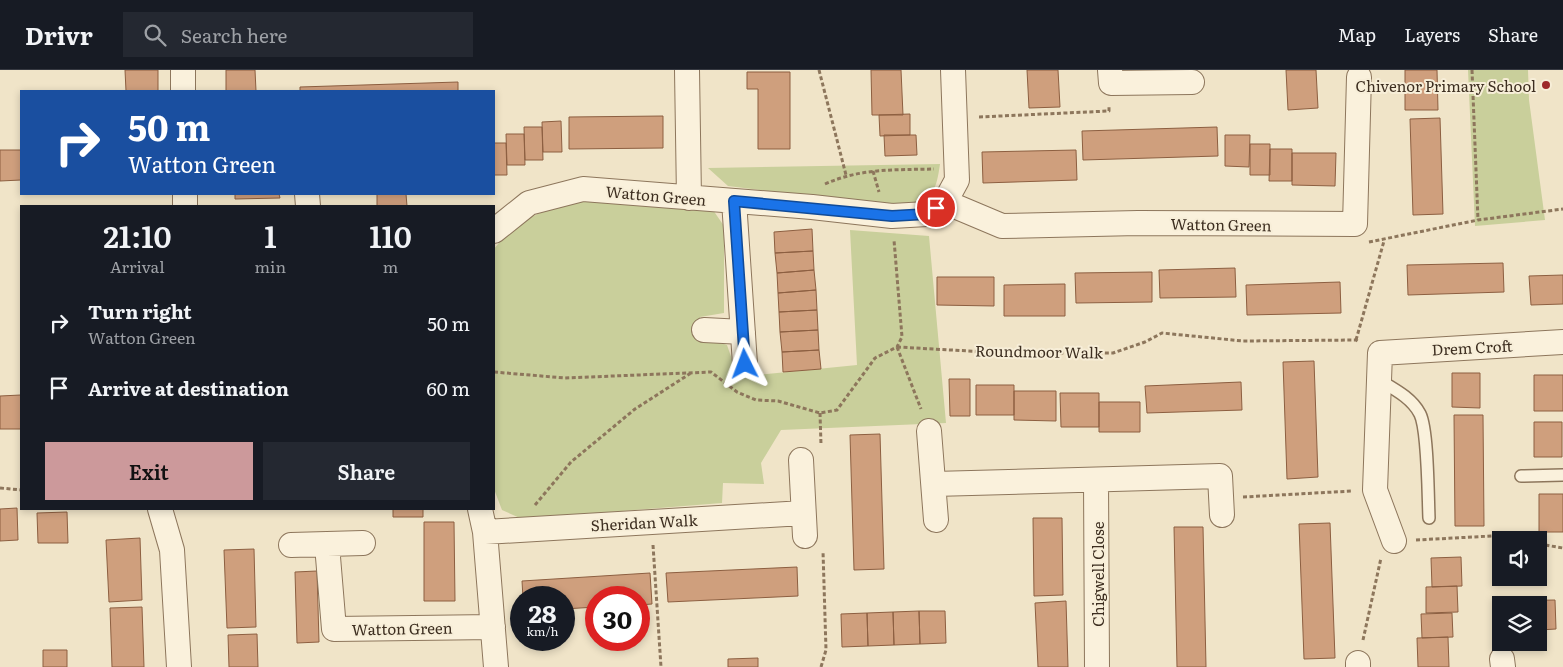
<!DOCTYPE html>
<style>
:root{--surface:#171b24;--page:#242831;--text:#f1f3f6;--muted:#9ea1a6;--line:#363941;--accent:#cc999b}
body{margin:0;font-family:Literata,serif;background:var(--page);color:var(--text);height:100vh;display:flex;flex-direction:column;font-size:19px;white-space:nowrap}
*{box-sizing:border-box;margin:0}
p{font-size:16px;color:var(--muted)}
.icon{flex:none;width:28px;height:28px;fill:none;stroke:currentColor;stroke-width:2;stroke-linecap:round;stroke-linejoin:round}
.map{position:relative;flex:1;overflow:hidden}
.sheet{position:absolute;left:20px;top:135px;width:475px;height:305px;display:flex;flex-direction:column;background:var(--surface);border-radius:0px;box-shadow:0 2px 8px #0003}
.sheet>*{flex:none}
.hud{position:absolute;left:20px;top:20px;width:475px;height:105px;border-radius:0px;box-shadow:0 2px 8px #0003;background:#1a4fa0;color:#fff;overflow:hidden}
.controls{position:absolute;left:1492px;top:461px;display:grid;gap:10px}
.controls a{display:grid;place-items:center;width:55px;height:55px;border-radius:0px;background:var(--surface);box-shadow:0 2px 8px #0003;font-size:25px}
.speed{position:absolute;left:510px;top:516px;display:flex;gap:10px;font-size:25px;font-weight:700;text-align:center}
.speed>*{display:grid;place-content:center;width:65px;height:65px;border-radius:50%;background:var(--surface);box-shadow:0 2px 8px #0003;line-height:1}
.speed small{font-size:12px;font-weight:400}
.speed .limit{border:8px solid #d22;background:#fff;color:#111}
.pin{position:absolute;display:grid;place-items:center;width:42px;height:42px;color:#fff;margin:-21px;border:2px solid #fff;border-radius:50%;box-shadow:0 1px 5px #0007}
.me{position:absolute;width:55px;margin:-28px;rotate:357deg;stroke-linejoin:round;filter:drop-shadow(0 0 4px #0008)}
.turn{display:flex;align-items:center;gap:18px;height:105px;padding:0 25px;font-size:22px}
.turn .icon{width:65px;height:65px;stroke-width:2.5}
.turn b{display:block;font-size:35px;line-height:42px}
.eta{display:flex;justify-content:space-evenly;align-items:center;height:85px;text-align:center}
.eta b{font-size:30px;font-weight:600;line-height:35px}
.action{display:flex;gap:10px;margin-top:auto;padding:10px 25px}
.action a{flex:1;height:58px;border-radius:0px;background:var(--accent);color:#111;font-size:20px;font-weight:600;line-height:58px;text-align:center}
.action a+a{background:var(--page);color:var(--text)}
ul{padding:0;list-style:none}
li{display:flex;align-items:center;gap:15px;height:65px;padding:0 25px}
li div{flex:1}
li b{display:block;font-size:19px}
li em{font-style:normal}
header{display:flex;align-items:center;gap:30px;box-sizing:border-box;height:70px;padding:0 25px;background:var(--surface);border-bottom:1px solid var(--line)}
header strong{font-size:24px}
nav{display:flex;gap:28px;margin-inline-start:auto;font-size:18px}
.search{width:350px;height:45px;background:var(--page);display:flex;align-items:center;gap:12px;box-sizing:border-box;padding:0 18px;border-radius:0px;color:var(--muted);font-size:19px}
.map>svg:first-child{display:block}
</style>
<header>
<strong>Drivr</strong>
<div class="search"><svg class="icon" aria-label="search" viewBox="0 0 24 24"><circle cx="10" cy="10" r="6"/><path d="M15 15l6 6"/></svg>Search here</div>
<nav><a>Map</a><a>Layers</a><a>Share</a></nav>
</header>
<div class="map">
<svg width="1563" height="597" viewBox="0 0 1563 597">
<rect width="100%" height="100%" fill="#f0e4c8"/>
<path fill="#c9cf9b" d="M1468 0H1528L1529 30 1545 150 1475 156Z
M940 94C936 121 934 126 909 138L728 116 708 98Z
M582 129 713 140 724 156V243L700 247 697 265 727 275 738 307 857 295 850 160 929 166 946 353 781 360 761 393 764 414 723 413 722 433 522 449 502 440 494 419V179C518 148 546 139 582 129Z"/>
<path fill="#cf9f7d" stroke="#8d5f41" d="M125 0H158V21H126Z
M226 0H255L256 21H226Z
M871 0H901L903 45H872Z
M1027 0H1058L1060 37 1029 38Z
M1286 0H1316L1318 38 1288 40Z
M1405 0H1437L1438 40H1405Z
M747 2H790V79H758V19H747Z
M458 12V21H300V17Z
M910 44V65L880 66 879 45Z
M663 46V78L569 79V47Z
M1440 48 1443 144 1413 145 1410 49Z
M561 51 562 82H543L542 52Z
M524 57H542L543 90H525Z
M1217 57 1218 86 1083 90 1082 61Z
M506 64H524L525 95H507Z
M884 65H916L917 85 885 86Z
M1225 65H1250L1249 97 1225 96Z
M494 73H506L507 105H494Z
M1250 74H1270V105H1250Z
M1270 79H1292V111H1269Z
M0 80H21V110L0 111Z
M1076 80 1077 110 983 113 982 82Z
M1292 83H1336L1335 116 1292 115Z
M235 124H279L280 128 235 129Z
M377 124H406L407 136H377Z
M812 159 813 181 775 183 774 162Z
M813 181 814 200 777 203 775 183Z
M1503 193 1504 222 1408 225 1407 195Z
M1235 198 1236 227 1160 228 1159 200Z
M814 200 816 220 778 223 777 203Z
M1152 202V232L1076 233 1075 203Z
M1563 205V234L1531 235 1529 206Z
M937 207H994V236L937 235Z
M1340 212 1341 243 1247 245 1246 215Z
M1065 214V246H1004V215Z
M816 220 817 240 779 242 778 223Z
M817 240 818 260 780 262 779 242Z
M818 260 819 280 782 282 780 262Z
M819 280 821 299 783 302 782 282Z
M1314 291 1318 407 1287 409 1283 292Z
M1452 303H1480V338L1452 337Z
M1534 305H1563V341H1534Z
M949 309H970V346H950Z
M1241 312 1242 340 1147 343 1145 316Z
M976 315H1014V345H976Z
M1014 321H1056V351L1014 350Z
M1060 323H1099V357H1061Z
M21 325V359H0V326Z
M1099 332H1140V362H1099Z
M1454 345H1483L1484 456H1455Z
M1534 352H1562V387H1534Z
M880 364 884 499 854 500 850 365Z
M1539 424H1563V462H1539Z
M17 438 18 470 0 471V439Z
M393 439H423V447H393Z
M67 442 68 473H38L37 443Z
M1033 448H1062L1063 525 1034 526Z
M424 452H454L455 531H424Z
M1330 453 1335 588 1304 589 1299 454Z
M1174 457H1203L1206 597H1177Z
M140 468 142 530 109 532 106 470Z
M254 479 256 557 227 558 224 480Z
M1461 487 1462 516 1432 517 1431 488Z
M797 497 798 526 668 532 666 503Z
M317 501 319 572 297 573 295 502Z
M650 503 652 534 639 535V528H596V537L564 539V528H523L522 511Z
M1457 516 1458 542 1426 543V517Z
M1555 530 1556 559 1539 560V535H1501V561H1497V531Z
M1066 531 1068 597H1038L1035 533Z
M142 537 144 597H112L110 538Z
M919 541H945L946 573 920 574Z
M919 541 920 574 894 575 893 542Z
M893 542 894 575 868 576 867 543Z
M867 543 868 576 842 577 841 544Z
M1452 543 1453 567 1422 568 1421 544Z
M257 564 258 597H229L228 565Z
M1448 567 1449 597H1418L1417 568Z
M43 580H67V597H43Z
M758 588V597H728V589Z"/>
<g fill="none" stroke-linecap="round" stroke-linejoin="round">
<g stroke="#8d765c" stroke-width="14">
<path id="lane" d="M1379 310C1394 319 1412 328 1420 344 1428 360 1428 426 1429 448
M1521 406 1563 405"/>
</g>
<g stroke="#8d765c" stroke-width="26">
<path id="street" d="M183 0V21
M687 0 689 128
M1110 0 1111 13 1192 12
M185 124V136
M307 124 308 136
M734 131 745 294
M945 132 1002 156 1138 153 1355 154 1359 7
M494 161 529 133 583 119 812 137 892 146 927 144 945 132 957 110 953 0
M704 260 743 262
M929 361 936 450
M801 390 805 466
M1096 410 1097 597
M934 414 1220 406 1222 445
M160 439 172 480 179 597
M480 439 485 462 496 597
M485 462 803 443
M1394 471 1375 420 1380 283 1563 272
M291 475 363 473
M327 475 334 559 493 557
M1502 589 1503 597
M1358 593V597"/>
</g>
<path stroke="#8d765c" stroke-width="3" stroke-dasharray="4 2.5" stroke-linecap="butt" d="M819 0 846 105
M1472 0 1478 150
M979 47 1109 41V35
M873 101 879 122
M825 114C861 98 895 100 934 99
M1369 172 1478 150 1563 139
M1356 270 1384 171
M897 277 1005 283H1113L1145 272 1162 263 1243 271 1356 270 1359 272
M897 277 921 339
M494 302 565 308 711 302 737 322 756 330 778 331 820 343 837 340 875 288 897 277 902 267 894 170
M820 343 821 375
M0 418 21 420
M1243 427 1352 421
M535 435 571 392 635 339 691 303
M1416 470 1492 466 1515 470
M1539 474 1563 478
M653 475 661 597
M1363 570 1381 488
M821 597 826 580 823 481"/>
<use href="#lane" stroke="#faf1dc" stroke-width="11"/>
<use href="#street" stroke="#faf1dc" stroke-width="24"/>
</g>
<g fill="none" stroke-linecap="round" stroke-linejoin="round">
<g stroke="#114b97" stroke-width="12">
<path id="route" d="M745 294 734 131 892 146 927 144 936 138"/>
</g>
<use href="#route" stroke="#1a73e8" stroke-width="9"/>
</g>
<circle fill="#9e2a2b" stroke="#f7eed8" stroke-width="2" cx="1546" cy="15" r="5"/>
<g text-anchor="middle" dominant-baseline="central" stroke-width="4" stroke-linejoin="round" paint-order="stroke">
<g font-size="15" fill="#3d2e20" stroke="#f7eed8" text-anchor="end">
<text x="1536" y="15">Chivenor Primary School</text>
</g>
<g font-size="15" fill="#3d2e20" stroke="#f7eed8">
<text transform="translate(656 125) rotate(5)">Watton Green</text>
<text transform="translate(1221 154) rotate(1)">Watton Green</text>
<text transform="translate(1472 277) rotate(-3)">Drem Croft</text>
<text transform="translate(1039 281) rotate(1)">Roundmoor Walk</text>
<text transform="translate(644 452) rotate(-3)">Sheridan Walk</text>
<text transform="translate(1097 504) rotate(-90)">Chigwell Close</text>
<text transform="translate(402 558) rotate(-1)">Watton Green</text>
</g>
</g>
</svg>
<div class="controls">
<a><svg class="icon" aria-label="sound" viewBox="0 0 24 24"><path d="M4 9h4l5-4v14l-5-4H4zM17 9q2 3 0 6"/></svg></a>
<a><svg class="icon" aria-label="layers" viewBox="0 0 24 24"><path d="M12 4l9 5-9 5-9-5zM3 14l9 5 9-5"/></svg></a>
</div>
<div class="speed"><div>28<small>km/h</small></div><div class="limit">30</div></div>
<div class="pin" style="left:936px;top:138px;background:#d93025"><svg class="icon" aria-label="arrive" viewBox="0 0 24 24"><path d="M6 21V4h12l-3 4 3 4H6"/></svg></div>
<svg class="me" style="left:745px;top:294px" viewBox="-20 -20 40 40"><path d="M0-17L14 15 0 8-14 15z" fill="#1a73e8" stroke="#fff" stroke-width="4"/></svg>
<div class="hud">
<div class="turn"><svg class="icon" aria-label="right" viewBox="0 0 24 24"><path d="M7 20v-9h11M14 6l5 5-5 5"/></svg><div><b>50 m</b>Watton Green</div></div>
</div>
<section class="sheet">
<div class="eta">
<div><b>21:10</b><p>Arrival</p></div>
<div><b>1</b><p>min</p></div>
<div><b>110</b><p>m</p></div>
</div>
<ul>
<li><svg class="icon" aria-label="right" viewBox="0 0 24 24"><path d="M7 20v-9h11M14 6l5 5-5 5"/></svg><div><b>Turn right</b><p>Watton Green</p></div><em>50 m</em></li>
<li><svg class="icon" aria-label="arrive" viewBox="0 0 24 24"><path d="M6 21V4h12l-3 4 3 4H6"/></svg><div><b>Arrive at destination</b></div><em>60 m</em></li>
</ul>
<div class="action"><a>Exit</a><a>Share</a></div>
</section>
</div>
